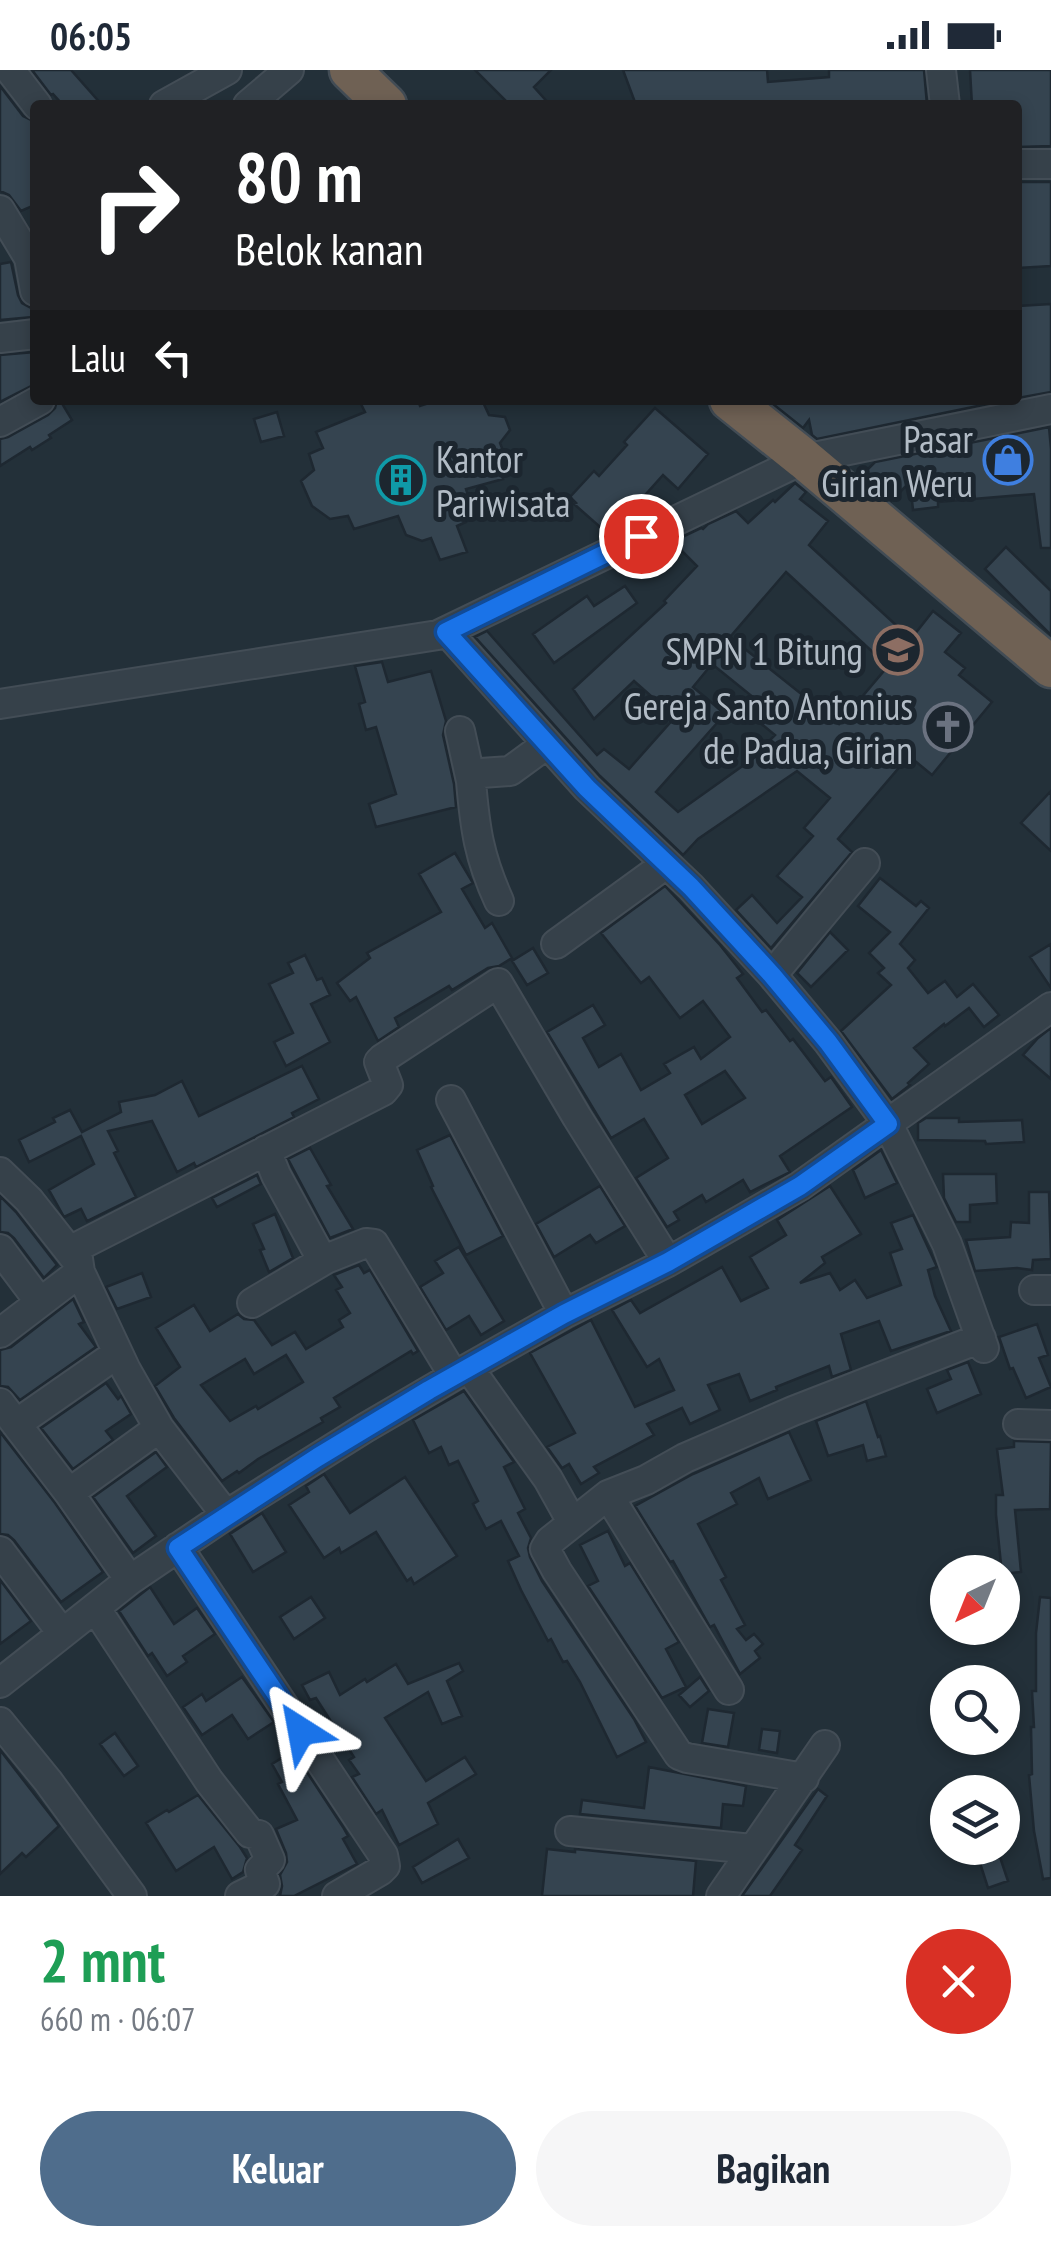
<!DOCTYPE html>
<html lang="id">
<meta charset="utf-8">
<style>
:root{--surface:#fff;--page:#f6f6f7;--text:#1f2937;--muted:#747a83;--accent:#4f6d8c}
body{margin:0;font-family:"PT Sans Narrow",sans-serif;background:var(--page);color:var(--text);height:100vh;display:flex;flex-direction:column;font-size:38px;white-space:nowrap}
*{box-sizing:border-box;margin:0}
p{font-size:32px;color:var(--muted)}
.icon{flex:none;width:55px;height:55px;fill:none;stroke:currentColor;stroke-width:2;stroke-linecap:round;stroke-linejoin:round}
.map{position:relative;height:1826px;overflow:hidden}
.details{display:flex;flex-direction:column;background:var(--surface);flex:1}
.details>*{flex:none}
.hud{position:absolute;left:30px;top:30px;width:992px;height:305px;border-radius:10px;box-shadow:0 5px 15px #0003;background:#202124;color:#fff;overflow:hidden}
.needle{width:65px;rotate:223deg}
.tools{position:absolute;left:930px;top:1485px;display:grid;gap:20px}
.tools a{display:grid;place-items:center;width:90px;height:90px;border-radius:50%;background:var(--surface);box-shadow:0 5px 15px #0003;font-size:50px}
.pin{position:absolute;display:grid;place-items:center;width:85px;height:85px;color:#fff;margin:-42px;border:5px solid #fff;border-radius:50%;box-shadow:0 2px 10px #0007}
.me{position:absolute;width:110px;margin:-55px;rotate:326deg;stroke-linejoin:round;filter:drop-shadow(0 0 8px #0008)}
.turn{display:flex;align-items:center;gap:35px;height:210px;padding:0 40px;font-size:45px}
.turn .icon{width:130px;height:130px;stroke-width:2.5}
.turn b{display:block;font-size:70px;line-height:85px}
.then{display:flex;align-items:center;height:95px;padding:0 40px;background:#0003;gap:20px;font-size:38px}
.round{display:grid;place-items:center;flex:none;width:105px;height:105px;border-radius:52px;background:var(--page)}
.headline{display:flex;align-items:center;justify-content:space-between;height:170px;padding:0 40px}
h1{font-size:60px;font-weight:700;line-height:75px;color:#1e9e55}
.button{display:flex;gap:20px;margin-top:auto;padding:20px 40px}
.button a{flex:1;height:115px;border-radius:60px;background:var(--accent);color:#fff;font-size:40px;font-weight:700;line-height:115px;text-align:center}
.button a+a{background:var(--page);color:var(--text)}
.status{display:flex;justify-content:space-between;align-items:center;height:70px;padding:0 50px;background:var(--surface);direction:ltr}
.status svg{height:28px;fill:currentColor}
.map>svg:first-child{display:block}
</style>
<div class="status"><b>06:05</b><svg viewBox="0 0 49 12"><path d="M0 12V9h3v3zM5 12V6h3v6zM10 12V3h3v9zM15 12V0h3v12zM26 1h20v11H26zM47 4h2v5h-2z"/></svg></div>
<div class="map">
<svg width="1051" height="1826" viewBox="0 0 1051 1826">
<rect width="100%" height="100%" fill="#233039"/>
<path fill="#354450" stroke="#1e2831" stroke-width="2.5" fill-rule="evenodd" d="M32 0H71L102 35H63L53 24 51 25Z
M475 0H551L534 17 550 35H510Z
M623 0H767L768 12 829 7V0H924L927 35H783V32L741 35H733V33L636 35Z
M970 0H1051V76L1018 77V35H972Z
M0 16 23 46 35 52V135L21 141 9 125 0 121Z
M1018 112H1051V196L1018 198Z
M11 192 18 225 22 233 31 238 33 247 0 250V194Z
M1051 234V322L1018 328V236Z
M35 282V314L0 332V285Z
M57 330H60L72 350 49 365 51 368 32 380 30 377 0 396V369L8 367 48 345 55 338Z
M373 330H418L420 336 438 330H482L489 345 505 347 510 360 500 373 507 391 499 393 503 409 466 419 473 441 464 444 466 452 457 456 467 482 440 490 431 468 422 471 406 465 398 446 354 459 348 446 330 449 312 436 301 411 314 400 309 384 323 378 316 362 365 342 361 334Z
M768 330H1007L817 369 812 365 809 350 803 358Z
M655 338 708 384 678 419 663 405 612 462 608 464 574 434 576 433 570 427 594 401 599 406 627 375 624 372Z
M277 342 284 366 261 372 254 349Z
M1049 357 1051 379V478H1041L1034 424 938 432V437L913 440 910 412 891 431 861 406 875 392Z
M795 413 806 422 800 429 828 451 809 475 911 569 933 541 961 563 945 582 965 598 959 605 992 632 932 705 909 686 838 769 852 782 771 878 736 840 752 825 777 853 802 827 777 806 813 766 804 758 830 728 797 701 698 769 683 785 600 706 475 567 487 561 597 685 604 679 629 699 675 647 634 611 594 649 573 619 666 533 664 531 697 496 675 474 682 467 701 458 703 459 708 454 736 441 748 453 773 430 775 432ZM786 502 888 596 839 654 730 567ZM712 594 764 636 754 648 775 665 769 671 772 675 678 742 656 722 725 644 693 617Z
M1006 477 1051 521V565L985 499Z
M625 516 637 533 554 593 533 564 587 526 594 536Z
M382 592 388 612 431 601 446 651 443 665 454 714 456 737 376 757 369 734 396 724 376 657 366 660 359 634 365 632 355 596Z
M1051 721V781L1021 753Z
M455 783 473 813 462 819 485 858 492 853 512 888 499 896 488 898 452 920 449 916 395 948 399 957 378 971 356 927 350 931 337 913 370 888 367 883 441 842 419 804Z
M880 808 916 836 921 831 929 838 900 874 915 890 908 898 928 923 945 911 957 927 973 914 999 945 984 957 969 938 945 956 944 954 914 978 929 994 908 1013 910 1015 892 1029 841 961 891 915 878 903 884 898 869 883 890 862 858 836Z
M665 816 720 875 743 904 737 908 762 942 766 940 790 971 793 969 825 1011 831 1007 852 1037 780 1086 790 1102 750 1122 743 1110 706 1132 702 1125 674 1142 679 1150 667 1157 636 1108 668 1088 644 1049 611 1068 547 962 593 935 605 955 583 968 599 997 621 984 641 1020 670 1003 664 994 694 977 701 989 730 967 703 931 680 948 649 907 641 913 601 863ZM725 1001 745 1028 702 1054 685 1025Z
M830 862 848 880 811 917 797 903Z
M1051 874V918L1030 887Z
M533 878 548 903 527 915 512 891Z
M305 885 317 910 322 908 330 925 311 934 330 972 286 996 274 972 293 963 269 914 293 903 288 893Z
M1051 958V1009L1023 985 1038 968Z
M302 996 319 1029 292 1043 294 1047 196 1097 194 1093 177 1102 152 1051 108 1061 118 1081 114 1083 136 1127 87 1151 81 1139 64 1147 49 1120 94 1094 81 1066 29 1092 19 1070 55 1052 53 1048 70 1040 82 1062 121 1042 119 1032 155 1025 182 1011 199 1046Z
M926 1048H959V1052L1022 1050 1024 1072 986 1074 985 1071 918 1070V1053Z
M450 1065 503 1166 466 1185 431 1117 433 1116 417 1080Z
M310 1078 331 1115 327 1116 353 1159 330 1168 288 1089Z
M881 1080 897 1113 865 1128 853 1100Z
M943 1104H996L997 1133 970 1135V1152H956L944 1128Z
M257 1105 261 1114 217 1137 212 1128Z
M600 1116 625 1156 596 1173 590 1165 554 1187 536 1154Z
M830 1116 861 1164 822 1187 825 1193 800 1213 830 1203 840 1220 855 1210 867 1228 901 1215 890 1183 902 1179 891 1153 913 1145 937 1197 928 1200 935 1226 951 1261 891 1281 879 1251 841 1264 851 1300 832 1307 829 1296 776 1317 777 1320 750 1331 739 1304 708 1315 720 1340 690 1354 682 1338 647 1354 654 1365 594 1397 599 1403 581 1414 569 1394 562 1398 547 1377 575 1363 530 1283 591 1250 635 1337 674 1320 659 1289 647 1297 612 1240 631 1230 640 1243 722 1197 741 1231 768 1218 750 1187 786 1165 777 1150Z
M1029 1122H1049L1051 1189 1033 1190 1032 1200 1017 1198 975 1201 966 1170 1010 1167 1011 1152 1029 1153Z
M0 1126 16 1142 57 1195 44 1208 14 1168 8 1163 0 1162Z
M275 1144 293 1188 269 1202 260 1180 264 1179 253 1154Z
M459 1177 504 1251 481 1265 469 1246 446 1260 420 1217 443 1203 435 1191Z
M359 1195 364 1203 370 1200 418 1281 413 1284 411 1281 334 1328 340 1337 321 1348 323 1352 258 1389 239 1403 237 1401 222 1411 174 1348 155 1316 180 1297 156 1258 194 1235 210 1261 238 1244 244 1249 254 1250 272 1275 295 1262 306 1279 343 1257 339 1250 350 1243 336 1220 342 1217 334 1205ZM286 1285 303 1312 258 1339 256 1336 230 1351 201 1315 245 1289 254 1304Z
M142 1203 151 1227 117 1239 106 1217Z
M73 1229 84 1252 79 1254 96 1277 20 1330 8 1317 0 1316V1280L11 1277Z
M1037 1254 1048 1285 1039 1288 1051 1317 1026 1328 1013 1298 1010 1299 999 1267Z
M968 1292 981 1324 937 1343 927 1319 951 1309 947 1300Z
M106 1313 118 1329 121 1326 131 1344 106 1361 113 1370 73 1399 41 1358Z
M464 1321 514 1392 504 1397 525 1439 518 1443 531 1468 528 1478 530 1487 542 1511 634 1649 646 1672 617 1687 580 1612 567 1591 563 1592 551 1569 548 1571 521 1520 508 1491 519 1486 501 1451 486 1459 473 1434 478 1431 458 1391 449 1395 441 1377 429 1383 413 1350Z
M866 1331 878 1367 880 1366 886 1386 867 1391 863 1375 828 1386 816 1351Z
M0 1362 55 1433 103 1502 61 1532 14 1470 8 1465 0 1464Z
M789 1362 811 1410 768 1429 759 1408 731 1423 737 1434 698 1454 726 1507 721 1510 745 1555 737 1559 746 1570 754 1564 763 1574 755 1581 760 1588 740 1604 714 1555 710 1557 673 1491 670 1492 635 1436 693 1404Z
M1014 1371 1051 1372 1050 1439 1015 1440 1021 1502 1002 1504 996 1445V1425H1003L997 1379 1014 1377Z
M156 1382 167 1397 127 1426 156 1466 133 1483 93 1427Z
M324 1404 350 1443 405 1407 457 1486 414 1514 411 1508 407 1511 376 1462 341 1483 339 1478 324 1488 289 1435 309 1422 306 1416Z
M262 1443 286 1482 253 1502 230 1464Z
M608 1461 625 1496 630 1493 679 1572 666 1579 686 1617 662 1628 588 1516 598 1511 580 1475Z
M0 1510 31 1551 0 1574Z
M150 1517 174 1554 197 1538 215 1564 183 1586 187 1592 167 1606 152 1583 148 1586 119 1541Z
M311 1527 325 1548 294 1569 280 1547Z
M1040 1527 1051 1528V1808L1043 1809 1034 1761 1029 1705 1032 1704 1031 1657H1034L1032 1621H1036V1563Z
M459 1593 463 1601 447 1611 462 1646 442 1654 428 1622 385 1648 426 1711 465 1687 476 1704 428 1733 438 1754 399 1775 382 1740 376 1744 352 1707 359 1704 349 1690 354 1687 316 1628 310 1630 302 1615 329 1602 340 1625 365 1609 367 1612 396 1594 408 1614Z
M242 1607 274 1652 248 1669 232 1645 202 1665 183 1637 202 1624 206 1631Z
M700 1607 709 1621 690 1637 679 1625Z
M708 1639 734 1643 728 1677 702 1673Z
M762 1659 780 1661 777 1683 759 1680Z
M115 1663 138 1696 124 1706 100 1674Z
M0 1680 59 1756 26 1787 22 1783 0 1804Z
M293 1681 343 1757 348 1766 343 1769 357 1794 294 1826H280L282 1816 280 1805 287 1792 286 1783 276 1759 297 1750 278 1714 282 1712 272 1694Z
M649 1697 746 1716 743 1736 723 1734 721 1758 580 1744 582 1730 644 1738Z
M818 1719 827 1726 795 1775 802 1780 770 1826H742Z
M198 1725 240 1777 247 1788 243 1802 232 1809 214 1777 176 1801 146 1753 167 1740 169 1742Z
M458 1769 469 1788 422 1813 413 1797Z
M547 1779 575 1782V1779L696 1791 693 1826H542Z
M1000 1787 1008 1811 988 1818 980 1793Z"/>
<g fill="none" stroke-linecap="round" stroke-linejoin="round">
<g stroke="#434d56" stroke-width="32">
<path id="minor" d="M10 0 37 35
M941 0 945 35
M164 35 227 0
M248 35 289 0
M1018 94H1051
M0 140 29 188 35 221
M0 268 35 264
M0 352 40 330
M447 562 587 718 691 817 772 905 828 972 888 1054 947 1174 984 1278
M0 634 438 565 804 389 1051 339
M460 661 471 711
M499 831C479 787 475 759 471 711L481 703 510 701 547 674
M556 874 666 794
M772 905 865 793
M451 1030 564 1244
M266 1080 276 1105 319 1184 326 1189 366 1173 374 1174 454 1306
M0 1102 29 1130 77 1191
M0 1179 39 1231
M1034 1220H1051
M252 1233 326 1189
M0 1263 80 1202
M469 1298 548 1409 572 1452
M0 1333 69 1423 130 1510
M16 1354 118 1283
M1018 1354 1051 1355
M69 1423 159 1358
M608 1425 729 1620
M226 1445 159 1358 126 1300 80 1202 77 1182 79 1176 383 1021 388 1015 379 992 382 989 498 913 577 1047 668 1192
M178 1477 383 1785 385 1796 380 1801 337 1826
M0 1481 62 1563
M96 1539 209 1711 250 1763 259 1765 270 1790 260 1800 265 1814 240 1826
M0 1613 130 1510 226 1445 365 1358 454 1306 564 1244 668 1192 800 1116 1051 937
M0 1652 48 1711 132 1826
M804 1708 687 1688 679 1685 557 1501 545 1479 550 1471 608 1425 646 1410 685 1388 793 1341 981 1268
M570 1761 752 1779
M721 1826 825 1675"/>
</g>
<g stroke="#424c55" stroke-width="45">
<path id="highway" d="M350 0 386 35
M730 330 804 389 1051 597"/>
</g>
<use href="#minor" stroke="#36414a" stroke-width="28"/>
<use href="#highway" stroke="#6f6154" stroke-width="40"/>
</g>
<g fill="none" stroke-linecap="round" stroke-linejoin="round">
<g stroke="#114b97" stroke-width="25">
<path id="route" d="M301 1661 178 1478 318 1387 429 1320 564 1244 668 1192 800 1116 888 1054 828 972 772 905 691 817 587 718 446 562 641 466"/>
</g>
<use href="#route" stroke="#1a73e8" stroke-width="18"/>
</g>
<defs>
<g id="shop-ring" transform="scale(2.5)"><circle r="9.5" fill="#1c262f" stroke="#3f7fe0" stroke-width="1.5"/><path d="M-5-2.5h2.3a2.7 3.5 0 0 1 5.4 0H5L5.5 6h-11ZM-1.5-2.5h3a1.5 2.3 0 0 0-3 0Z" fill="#3f7fe0"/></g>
<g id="building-ring" transform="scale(2.5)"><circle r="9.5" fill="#1c262f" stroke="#0f9aa8" stroke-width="1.5"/><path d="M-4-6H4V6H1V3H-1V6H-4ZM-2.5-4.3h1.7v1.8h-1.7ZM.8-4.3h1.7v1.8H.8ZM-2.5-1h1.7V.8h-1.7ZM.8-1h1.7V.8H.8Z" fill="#0f9aa8"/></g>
<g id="school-ring" transform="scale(2.5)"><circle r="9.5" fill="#1c262f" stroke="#8d6e63" stroke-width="1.5"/><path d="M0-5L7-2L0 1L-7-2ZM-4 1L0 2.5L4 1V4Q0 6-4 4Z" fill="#8d6e63"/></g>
<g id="church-ring" transform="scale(2.5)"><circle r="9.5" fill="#1c262f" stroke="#6b7280" stroke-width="1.5"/><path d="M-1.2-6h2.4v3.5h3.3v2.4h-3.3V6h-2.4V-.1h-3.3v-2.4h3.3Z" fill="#6b7280"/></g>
</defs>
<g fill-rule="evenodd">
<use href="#shop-ring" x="1008" y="390"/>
<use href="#building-ring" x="401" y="410"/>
<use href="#school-ring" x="898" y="580"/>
<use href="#church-ring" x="948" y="657"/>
</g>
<g text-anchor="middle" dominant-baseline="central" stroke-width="10" stroke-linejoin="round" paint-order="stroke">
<g font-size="38" fill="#b2bcc6" stroke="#1c262f" text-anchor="end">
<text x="973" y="368">Pasar<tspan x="973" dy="44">Girian Weru</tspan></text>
<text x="436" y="388" text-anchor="start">Kantor<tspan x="436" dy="44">Pariwisata</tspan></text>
<text x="863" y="580">SMPN 1 Bitung</text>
<text x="913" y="635">Gereja Santo Antonius<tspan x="913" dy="44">de Padua, Girian</tspan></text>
</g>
</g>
</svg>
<div class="tools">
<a><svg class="needle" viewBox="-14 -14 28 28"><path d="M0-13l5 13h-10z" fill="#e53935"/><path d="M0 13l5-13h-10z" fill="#747a83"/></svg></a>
<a><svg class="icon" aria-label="search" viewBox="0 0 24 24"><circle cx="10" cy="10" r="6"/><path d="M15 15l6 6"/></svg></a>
<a><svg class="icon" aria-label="layers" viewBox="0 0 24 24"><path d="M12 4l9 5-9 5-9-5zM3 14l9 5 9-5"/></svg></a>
</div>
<div class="pin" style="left:641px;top:466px;background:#d93025"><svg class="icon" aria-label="arrive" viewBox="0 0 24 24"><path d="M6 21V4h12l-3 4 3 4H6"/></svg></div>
<svg class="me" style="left:301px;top:1661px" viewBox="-20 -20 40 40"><path d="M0-17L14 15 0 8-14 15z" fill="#1a73e8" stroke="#fff" stroke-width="4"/></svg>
<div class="hud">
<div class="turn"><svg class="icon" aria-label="right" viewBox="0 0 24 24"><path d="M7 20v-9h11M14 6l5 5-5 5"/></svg><div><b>80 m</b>Belok kanan</div></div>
<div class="then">Lalu<svg class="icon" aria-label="left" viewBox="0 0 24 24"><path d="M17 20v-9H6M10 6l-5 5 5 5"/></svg></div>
</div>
</div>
<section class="details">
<div class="headline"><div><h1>2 mnt</h1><p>660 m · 06:07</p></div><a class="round" style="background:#d93025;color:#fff"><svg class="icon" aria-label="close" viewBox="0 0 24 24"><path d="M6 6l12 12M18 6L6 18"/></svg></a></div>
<div class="button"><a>Keluar</a><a>Bagikan</a></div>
</section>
